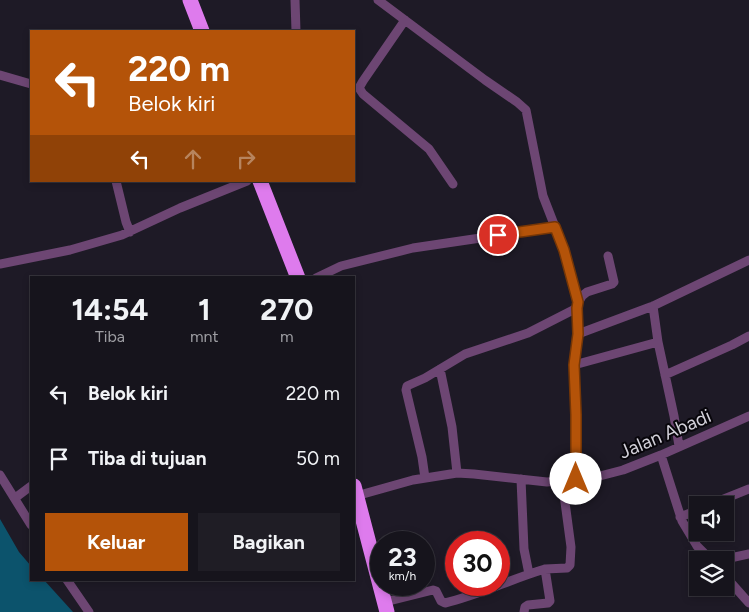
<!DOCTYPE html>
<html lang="id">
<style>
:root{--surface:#16141c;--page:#1f1d25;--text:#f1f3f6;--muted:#9e9ea3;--line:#35333b;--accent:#b45309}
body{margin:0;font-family:Figtree,sans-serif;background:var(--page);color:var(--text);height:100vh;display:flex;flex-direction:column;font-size:19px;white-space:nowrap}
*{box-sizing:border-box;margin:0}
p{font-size:16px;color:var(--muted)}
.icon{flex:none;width:28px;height:28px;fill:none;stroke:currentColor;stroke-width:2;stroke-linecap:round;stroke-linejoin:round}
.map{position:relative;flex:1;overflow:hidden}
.details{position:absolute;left:30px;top:276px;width:325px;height:305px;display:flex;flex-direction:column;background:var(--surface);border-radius:0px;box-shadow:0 2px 8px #0003,0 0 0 1px var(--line)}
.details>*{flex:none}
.banner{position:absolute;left:30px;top:30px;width:325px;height:152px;border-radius:0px;box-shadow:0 2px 8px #0003,0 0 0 1px var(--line);background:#b45309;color:#fff;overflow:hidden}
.tools{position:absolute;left:689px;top:496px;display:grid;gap:10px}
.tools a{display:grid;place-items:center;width:45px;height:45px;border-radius:0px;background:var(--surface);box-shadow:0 2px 8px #0003,0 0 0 1px var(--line);font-size:25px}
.speed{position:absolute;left:370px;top:531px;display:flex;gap:10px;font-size:25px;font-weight:700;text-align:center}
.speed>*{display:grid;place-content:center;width:65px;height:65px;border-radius:50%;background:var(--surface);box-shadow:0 2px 8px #0003,0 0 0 1px var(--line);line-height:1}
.speed small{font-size:12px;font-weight:400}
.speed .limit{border:8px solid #d22;background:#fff;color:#111}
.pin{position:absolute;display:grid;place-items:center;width:42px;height:42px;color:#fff;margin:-21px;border:2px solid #fff;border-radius:50%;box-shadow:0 1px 5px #0007}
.me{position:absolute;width:55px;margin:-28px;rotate:0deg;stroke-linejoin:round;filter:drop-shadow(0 0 4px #0008)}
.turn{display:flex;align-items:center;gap:18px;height:105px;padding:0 15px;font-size:22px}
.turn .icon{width:65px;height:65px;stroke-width:2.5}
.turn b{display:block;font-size:35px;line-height:42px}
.lanes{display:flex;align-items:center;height:48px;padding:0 15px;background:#0003;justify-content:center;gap:25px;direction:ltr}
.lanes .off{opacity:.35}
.eta{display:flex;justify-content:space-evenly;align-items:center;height:85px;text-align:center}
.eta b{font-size:30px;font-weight:700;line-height:35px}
.action{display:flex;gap:10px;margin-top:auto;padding:10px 15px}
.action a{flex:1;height:58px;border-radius:0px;background:var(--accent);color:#fff;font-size:20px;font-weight:700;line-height:58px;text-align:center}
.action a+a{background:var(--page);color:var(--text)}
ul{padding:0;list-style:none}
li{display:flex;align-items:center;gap:15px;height:65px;padding:0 15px}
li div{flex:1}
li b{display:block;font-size:19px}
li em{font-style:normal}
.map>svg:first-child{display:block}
</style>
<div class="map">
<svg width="749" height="612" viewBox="0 0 749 612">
<rect width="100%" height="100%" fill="#1e1a26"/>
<path fill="#0c536c" d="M0 519 19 552 31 566V580H44L73 612H0Z"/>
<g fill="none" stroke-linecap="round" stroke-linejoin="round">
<path stroke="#6d4673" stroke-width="9" d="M295 0 296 31
M378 0 485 80 517 102 526 110 543 196 564 250 578 302
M405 20 363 81 359 88 363 94 429 149 453 184
M0 75 31 84
M116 181 126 222 130 232
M0 264 70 250 122 235 180 208 247 181
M316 278 341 266 413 248 555 227
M653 306 658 342 674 416 679 446
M578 334 653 306 749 260
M574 365 658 342
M440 369 452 427 457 473
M665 375 732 345 749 336
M661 455 682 521 697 546 711 560
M0 475 31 525
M425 478 422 457 406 390 407 386 425 378 465 354 528 333 577 308
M521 479 524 549 529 574
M576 479V415L574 365 578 334 577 305 582 296 587 292 612 284 614 282 608 256
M356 496 413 480 457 473 474 474 547 482 596 477 623 470 661 455 749 416
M15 498 31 486
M709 505 749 489
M680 517 698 510
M721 560 749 554
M725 576 749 603
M67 580 89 612
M385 602 433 590 436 591 441 601 445 603C479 595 511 579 545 569
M524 612 525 607 528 605 548 603 550 601 545 569 567 568 570 565 571 547 562 480"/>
<path stroke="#de7bed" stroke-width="15" d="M190 0 202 31
M260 181 298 278
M354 486 387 612"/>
</g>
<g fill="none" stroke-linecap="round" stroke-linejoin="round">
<g stroke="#753606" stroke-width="12">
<path id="route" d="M498 235 555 227 564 250 578 302 577 308 578 334 574 365 576 415V479"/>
</g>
<use href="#route" stroke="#b45309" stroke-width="9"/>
</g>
<g text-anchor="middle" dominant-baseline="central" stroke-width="4" stroke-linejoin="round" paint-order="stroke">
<g font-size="19" fill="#d3d1da" stroke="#08060b">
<text transform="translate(665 434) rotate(-23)">Jalan Abadi</text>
</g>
</g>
</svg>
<div class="tools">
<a><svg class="icon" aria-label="sound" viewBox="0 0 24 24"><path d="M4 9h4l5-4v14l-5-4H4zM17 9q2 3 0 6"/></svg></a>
<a><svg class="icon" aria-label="layers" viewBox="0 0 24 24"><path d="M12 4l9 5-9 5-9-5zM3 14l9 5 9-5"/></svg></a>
</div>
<div class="speed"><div>23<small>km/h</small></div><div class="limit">30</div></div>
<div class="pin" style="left:498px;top:235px;background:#d93025"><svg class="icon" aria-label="arrive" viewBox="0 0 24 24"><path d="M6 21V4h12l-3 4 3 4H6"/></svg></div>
<svg class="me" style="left:576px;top:479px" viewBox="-20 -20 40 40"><circle r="19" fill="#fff"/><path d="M0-13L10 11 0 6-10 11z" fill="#b45309"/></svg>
<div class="banner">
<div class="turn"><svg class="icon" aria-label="left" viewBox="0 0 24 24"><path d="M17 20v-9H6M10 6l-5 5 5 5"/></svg><div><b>220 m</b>Belok kiri</div></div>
<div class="lanes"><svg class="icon" aria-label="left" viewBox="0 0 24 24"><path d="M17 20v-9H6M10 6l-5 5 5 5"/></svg><svg class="icon off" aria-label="ahead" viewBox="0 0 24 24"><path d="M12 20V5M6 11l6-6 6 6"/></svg><svg class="icon off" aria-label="right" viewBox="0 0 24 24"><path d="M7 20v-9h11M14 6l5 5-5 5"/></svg></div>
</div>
<section class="details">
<div class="eta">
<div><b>14:54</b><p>Tiba</p></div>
<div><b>1</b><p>mnt</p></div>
<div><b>270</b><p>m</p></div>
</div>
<ul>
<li><svg class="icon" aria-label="left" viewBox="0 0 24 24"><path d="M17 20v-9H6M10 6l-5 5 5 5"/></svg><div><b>Belok kiri</b></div><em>220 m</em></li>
<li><svg class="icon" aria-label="arrive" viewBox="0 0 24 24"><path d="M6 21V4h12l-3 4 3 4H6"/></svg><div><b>Tiba di tujuan</b></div><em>50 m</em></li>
</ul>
<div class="action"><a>Keluar</a><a>Bagikan</a></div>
</section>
</div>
